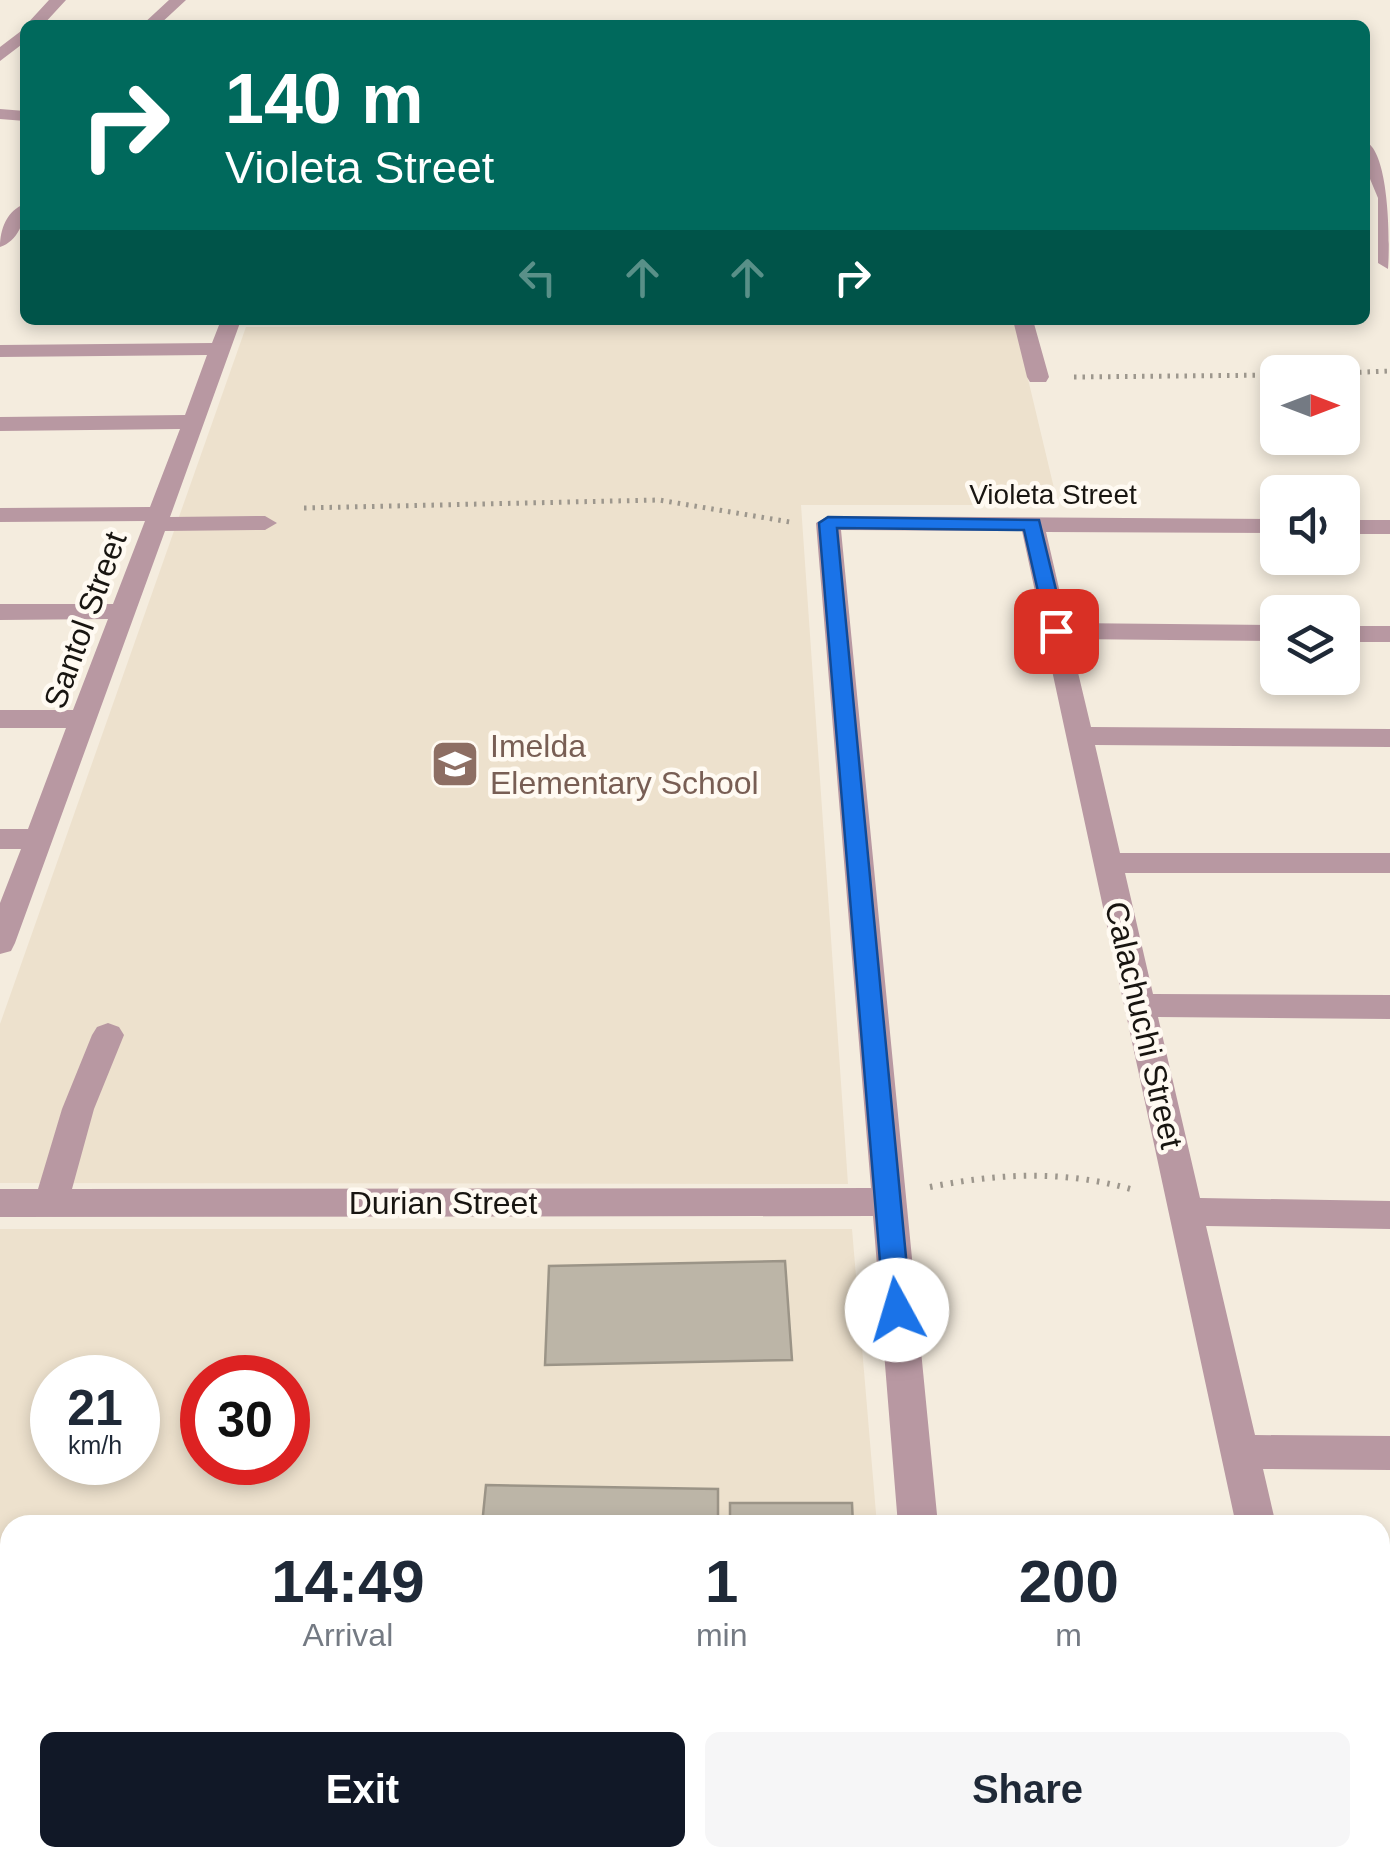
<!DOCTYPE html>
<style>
:root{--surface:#fff;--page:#f6f6f7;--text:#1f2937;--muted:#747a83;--accent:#111827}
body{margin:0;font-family:Helvetica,sans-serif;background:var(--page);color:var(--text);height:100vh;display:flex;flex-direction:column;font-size:38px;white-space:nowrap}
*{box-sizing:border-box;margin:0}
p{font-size:32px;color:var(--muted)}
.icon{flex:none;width:55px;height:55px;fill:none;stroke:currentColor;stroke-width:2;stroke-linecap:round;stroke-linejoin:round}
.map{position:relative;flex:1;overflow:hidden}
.panel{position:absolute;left:0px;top:1515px;width:1390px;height:352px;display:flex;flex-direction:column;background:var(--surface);border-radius:30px 30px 0 0;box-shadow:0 5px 15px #0003}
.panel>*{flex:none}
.guide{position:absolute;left:20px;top:20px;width:1350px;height:305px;border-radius:15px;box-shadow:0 5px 15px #0003;background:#00695c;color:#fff;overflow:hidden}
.needle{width:65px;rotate:90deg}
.controls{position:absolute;left:1260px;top:355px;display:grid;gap:20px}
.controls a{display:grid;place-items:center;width:100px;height:100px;border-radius:15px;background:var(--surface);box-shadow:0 5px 15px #0003;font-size:50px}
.speed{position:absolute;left:30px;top:1355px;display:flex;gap:20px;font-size:50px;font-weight:700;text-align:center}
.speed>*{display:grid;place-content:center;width:130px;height:130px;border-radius:50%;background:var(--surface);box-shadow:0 5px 15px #0003;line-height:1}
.speed small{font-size:25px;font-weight:400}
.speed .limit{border:15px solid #d22;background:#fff;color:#111}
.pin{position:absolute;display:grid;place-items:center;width:85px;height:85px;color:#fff;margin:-42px;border-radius:20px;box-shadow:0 5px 15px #0006}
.me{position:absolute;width:110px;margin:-55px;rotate:354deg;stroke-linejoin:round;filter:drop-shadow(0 0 8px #0008)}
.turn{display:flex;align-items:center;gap:35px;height:210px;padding:0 40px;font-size:45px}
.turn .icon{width:130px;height:130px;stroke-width:2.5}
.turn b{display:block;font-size:70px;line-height:85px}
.lanes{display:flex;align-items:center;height:95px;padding:0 40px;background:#0003;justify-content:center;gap:50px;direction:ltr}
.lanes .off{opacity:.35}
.eta{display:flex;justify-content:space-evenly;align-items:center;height:170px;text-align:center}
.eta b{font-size:60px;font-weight:600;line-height:70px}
.cta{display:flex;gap:20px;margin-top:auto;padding:20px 40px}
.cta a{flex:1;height:115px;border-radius:15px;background:var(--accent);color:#fff;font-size:40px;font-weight:600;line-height:115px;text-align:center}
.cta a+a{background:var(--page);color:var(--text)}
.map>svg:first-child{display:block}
</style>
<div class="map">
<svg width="1390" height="1866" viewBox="0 0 1390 1866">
<rect width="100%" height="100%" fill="#f4ecde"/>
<path fill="#ede1cd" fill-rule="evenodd" d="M1014 320 1058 505H801L848 1184 0 1183V1024L246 327Z
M0 1229H852L877 1525H10V1858H905L906 1866H0ZM52 1378H138V1462H52ZM202 1378H288V1462H202Z"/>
<path fill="#bcb5a7" stroke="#9b9487" stroke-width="2.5" d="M785 1261 792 1360 545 1365 549 1266Z
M486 1485 718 1489V1525H482Z
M730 1503H852L853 1525H730Z
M244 1858H365L364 1866H242Z
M448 1858H716V1866H447Z
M731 1858H863V1866H731Z"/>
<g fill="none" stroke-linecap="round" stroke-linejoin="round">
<path stroke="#9d978d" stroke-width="5" stroke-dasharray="2.5 6" stroke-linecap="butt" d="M1342 373 1390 371
M1074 377 1278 375
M304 508 659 500 790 522"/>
<path stroke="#9d978d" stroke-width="6" stroke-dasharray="2.5 8" stroke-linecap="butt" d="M930 1187C1000 1173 1065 1170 1134 1190"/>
<path fill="#b898a2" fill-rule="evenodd" d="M49 0H66L43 25H26Z
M169 0H186L159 25H142Z
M25 28V42L0 61V47Z
M0 109 25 111V121L0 119Z
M1365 141C1390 152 1390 244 1388 269L1378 263V198L1365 167Z
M25 204C25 222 18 241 0 247 0 229 7 210 25 204Z
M221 320H241L170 517 265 516 277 523 265 530 165 531 15 943 11 951 0 954V903L21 849H0V829H28L66 728H0V710H73L108 619 0 620V604H113L145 521 0 522V508L150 507 180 429 0 431V417L185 415 207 355 0 357V345L212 343Z
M1013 320H1033L1049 377 1046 382H1030L1027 377Z
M828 516 1278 519V533L1046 532 1067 623 1278 625V641L1070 639 1091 727 1390 729V747L1095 745 1120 853H1390V873H1125L1153 994 1390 995V1019L1158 1017 1200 1198 1390 1201V1229L1206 1226 1255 1435 1390 1436V1470L1263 1469 1276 1525H1236L1022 531 841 530 938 1525H898L873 1216 0 1217V1189H38L62 1109 92 1035 97 1027 108 1023 119 1027 124 1035 94 1109 72 1189 871 1188 816 523Z
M1342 520H1390V534H1342Z
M1342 626H1390V642H1342Z
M1380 1671H1390V1713H1380Z
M0 1690H10V1732H0Z
M928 1858H972L973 1866H929Z
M1309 1858H1353L1355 1866H1311Z"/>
</g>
<path fill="#1a73e8" stroke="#114b97" stroke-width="2.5" d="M828 517 1039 520 1066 631 1056 637 1047 631 1024 530 837 528 911 1310 907 1318 897 1321 888 1318 884 1310 819 523Z"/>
<defs>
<g id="school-square" transform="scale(2.5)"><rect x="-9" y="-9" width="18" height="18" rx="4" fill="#8d6e63" stroke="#fffaf2"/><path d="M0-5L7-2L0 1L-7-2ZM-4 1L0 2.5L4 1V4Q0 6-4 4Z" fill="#fff"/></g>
</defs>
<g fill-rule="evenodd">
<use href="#school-square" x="455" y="764"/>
</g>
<g text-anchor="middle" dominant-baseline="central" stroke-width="9" stroke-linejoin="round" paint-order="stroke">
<g font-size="28" fill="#181511" stroke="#fffaf2">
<text x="1053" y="494">Violeta Street</text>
</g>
<g font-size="32" fill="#181511" stroke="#fffaf2">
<text transform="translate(85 620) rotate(-70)">Santol Street</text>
<text transform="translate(1144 1025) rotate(77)">Calachuchi Street</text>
<text x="443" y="1203">Durian Street</text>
</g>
<g font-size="32" fill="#785e54" stroke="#fffaf2" text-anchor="start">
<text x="490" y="746">Imelda<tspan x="490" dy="37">Elementary School</tspan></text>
</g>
</g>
</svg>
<div class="controls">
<a><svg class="needle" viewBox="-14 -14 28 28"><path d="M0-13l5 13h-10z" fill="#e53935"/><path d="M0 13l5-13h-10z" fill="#747a83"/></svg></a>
<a><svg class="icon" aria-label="sound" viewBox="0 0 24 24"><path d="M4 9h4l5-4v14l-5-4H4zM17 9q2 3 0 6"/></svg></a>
<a><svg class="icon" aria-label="layers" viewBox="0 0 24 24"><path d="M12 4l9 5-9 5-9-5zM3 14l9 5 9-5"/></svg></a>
</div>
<div class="speed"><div>21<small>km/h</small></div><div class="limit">30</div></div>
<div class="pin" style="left:1056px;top:631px;background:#d93025"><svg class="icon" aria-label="arrive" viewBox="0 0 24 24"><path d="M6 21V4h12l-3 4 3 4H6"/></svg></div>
<svg class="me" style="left:897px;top:1310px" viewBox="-20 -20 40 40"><circle r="19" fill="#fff"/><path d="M0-13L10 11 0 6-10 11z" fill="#1a73e8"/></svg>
<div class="guide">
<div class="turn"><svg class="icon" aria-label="right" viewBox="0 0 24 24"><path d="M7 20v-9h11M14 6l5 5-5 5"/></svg><div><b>140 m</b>Violeta Street</div></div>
<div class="lanes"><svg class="icon off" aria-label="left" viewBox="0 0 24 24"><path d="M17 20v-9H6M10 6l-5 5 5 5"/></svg><svg class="icon off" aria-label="ahead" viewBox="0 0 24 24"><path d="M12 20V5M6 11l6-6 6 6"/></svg><svg class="icon off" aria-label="ahead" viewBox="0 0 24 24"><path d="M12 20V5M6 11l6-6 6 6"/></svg><svg class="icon" aria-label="right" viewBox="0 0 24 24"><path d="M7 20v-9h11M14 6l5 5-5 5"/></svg></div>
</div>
<section class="panel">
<div class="eta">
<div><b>14:49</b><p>Arrival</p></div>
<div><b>1</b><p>min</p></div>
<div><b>200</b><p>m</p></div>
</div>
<div class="cta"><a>Exit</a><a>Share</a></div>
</section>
</div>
